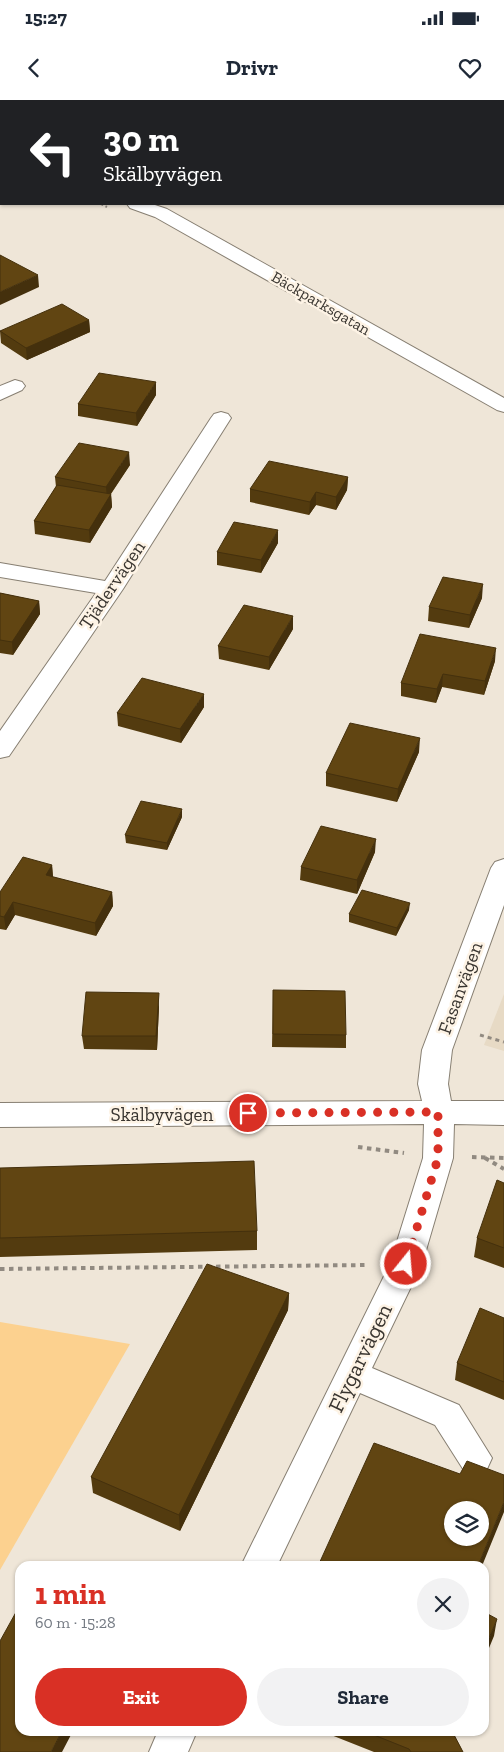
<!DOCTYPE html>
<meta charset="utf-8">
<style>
:root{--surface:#fff;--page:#f2f2f3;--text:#1f2937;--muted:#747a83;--accent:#d93025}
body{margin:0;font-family:"Zilla Slab",serif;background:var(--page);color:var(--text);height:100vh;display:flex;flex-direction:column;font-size:19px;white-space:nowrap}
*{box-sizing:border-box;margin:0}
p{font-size:16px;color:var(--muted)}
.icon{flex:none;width:28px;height:28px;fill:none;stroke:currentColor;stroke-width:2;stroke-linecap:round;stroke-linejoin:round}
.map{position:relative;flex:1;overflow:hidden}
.sheet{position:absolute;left:15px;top:1461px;width:474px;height:175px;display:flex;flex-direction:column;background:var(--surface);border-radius:15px;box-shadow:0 1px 4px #0004}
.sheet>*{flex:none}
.guide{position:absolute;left:0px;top:0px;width:505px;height:105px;box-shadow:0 1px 4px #0004;background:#202124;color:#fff;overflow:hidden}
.controls{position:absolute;left:444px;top:1401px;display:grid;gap:10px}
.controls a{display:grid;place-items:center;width:45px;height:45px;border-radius:50%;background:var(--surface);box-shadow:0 1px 4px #0004;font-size:25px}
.pin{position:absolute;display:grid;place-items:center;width:42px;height:42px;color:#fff;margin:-21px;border:2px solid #fff;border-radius:50%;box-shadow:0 1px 5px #0007}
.me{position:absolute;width:55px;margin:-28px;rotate:17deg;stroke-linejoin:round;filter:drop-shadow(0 0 4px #0008)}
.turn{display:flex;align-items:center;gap:18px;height:105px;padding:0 20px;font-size:22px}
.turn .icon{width:65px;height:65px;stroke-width:2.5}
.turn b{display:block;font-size:35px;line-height:42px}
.round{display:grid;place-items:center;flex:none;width:52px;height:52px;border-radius:26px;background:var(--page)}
.overview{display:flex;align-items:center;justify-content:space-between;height:85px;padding:0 20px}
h1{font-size:30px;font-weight:800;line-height:38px;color:var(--accent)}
.button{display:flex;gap:10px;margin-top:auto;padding:10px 20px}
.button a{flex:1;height:58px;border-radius:30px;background:var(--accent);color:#fff;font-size:20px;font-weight:800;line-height:58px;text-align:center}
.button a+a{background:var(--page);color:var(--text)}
.status{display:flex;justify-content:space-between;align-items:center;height:35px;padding:0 25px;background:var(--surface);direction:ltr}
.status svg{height:14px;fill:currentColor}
header{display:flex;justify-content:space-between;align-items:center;height:65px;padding:0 20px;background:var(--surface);font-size:22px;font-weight:800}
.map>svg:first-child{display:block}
</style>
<div class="status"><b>15:27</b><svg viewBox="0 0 49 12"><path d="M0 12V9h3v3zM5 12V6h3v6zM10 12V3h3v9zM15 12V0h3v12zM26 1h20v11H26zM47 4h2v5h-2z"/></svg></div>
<header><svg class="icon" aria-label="back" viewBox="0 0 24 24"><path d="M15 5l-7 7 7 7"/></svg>Drivr<svg class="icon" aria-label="heart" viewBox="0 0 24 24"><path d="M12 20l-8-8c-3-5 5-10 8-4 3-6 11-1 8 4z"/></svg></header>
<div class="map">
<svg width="504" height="1652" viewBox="0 0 504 1652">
<rect width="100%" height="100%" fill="#efe6d8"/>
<path fill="#e7dac5" d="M504 894V951L484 945Z"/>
<path fill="#fcd18f" d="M0 1222 130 1244 0 1470Z"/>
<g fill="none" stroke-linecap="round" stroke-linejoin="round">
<g stroke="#877f72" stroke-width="2">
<path id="minor" d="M127 104H152L167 109 504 298V312L497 310 155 117 130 108Z
M15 280 22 282 25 286 22 290 0 300V286Z
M221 312 228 314 231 318 123 489 9 656 0 658V631L96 493 0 477V463L105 481 211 318 214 314Z
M504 759V805L452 950 448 984 451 1001H504V1025L454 1024 453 1058 422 1164 372 1268 459 1305 492 1358 487 1369 475 1373 463 1369 435 1325 360 1293 277 1466H241L390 1164 423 1058 424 1024 0 1027V1003L422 1001 418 984 422 950 491 768 495 762Z
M158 1631H197L188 1652H149Z"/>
</g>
<path stroke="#918a81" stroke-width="2" stroke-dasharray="2.5 2.5" stroke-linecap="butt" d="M101 104 107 107"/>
<path stroke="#918a81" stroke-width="3" stroke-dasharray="4 4" stroke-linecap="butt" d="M480 935 504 942"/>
<path stroke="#918a81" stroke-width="4" stroke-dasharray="4.5 4.5" stroke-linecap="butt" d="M358 1047 404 1053
M472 1057 504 1058
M485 1058 504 1069
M0 1169 367 1165"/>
<use href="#minor" fill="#fff" fill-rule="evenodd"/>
</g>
<path fill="#533b0f" d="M89 220 90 232 27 260 1 243 0 231Z
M156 295 137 326 78 316V304Z
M130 365 111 394 112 407 90 443 35 434 34 421 56 387 55 377Z
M348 377 347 390 336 410 316 405 309 415 250 402V389Z
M278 443 261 473 217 465V452Z
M0 493 39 501 40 514 13 555 0 553Z
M482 498 469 528 428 521 429 507Z
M293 529 269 570 219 559 218 546Z
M495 561 484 595 442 587 436 603 401 596V583Z
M204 607 181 643 118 626 117 613Z
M419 652 397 702 326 686V673Z
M182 717 167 750 126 743 125 735Z
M375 752 357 794 300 780 301 767Z
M52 765 53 777 112 792 113 806 96 836 15 815 6 830 0 829V792Z
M409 810 396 836 349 822V814Z
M273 890 346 935V948L272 947Z
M159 906 157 950 84 949 82 936Z
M0 1068 257 1131V1150L0 1157Z
M504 1083V1168L474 1157 477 1138Z
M289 1193 288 1210 180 1431 93 1393 91 1377Z
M504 1218V1300L455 1280 457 1263Z
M321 1631H454L453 1633 463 1652H374Z"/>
<path fill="#44300d" d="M6 0H39L37 1H4Z
M1 3V22H0V4Z
M38 175 39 187 0 205V192Z
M89 220 90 232 27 260 26 248Z
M156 282V295L137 326 136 313Z
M129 352 130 365 107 399 106 387Z
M348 377 347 390 336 410V397Z
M316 392V405L309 415 310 402Z
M111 394 112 407 90 443 89 430Z
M278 430V443L261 473V460Z
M483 484 482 498 469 528 470 515Z
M39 501 40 514 13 555 12 542Z
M293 516V529L269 570V557Z
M496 548 495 561 484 595 485 581Z
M443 574 442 587 436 603 437 589Z
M204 594V607L181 643 180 629Z
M420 638 419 652 397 702 398 689Z
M182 709V717L167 750V743Z
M376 739 375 752 357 794V780Z
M52 765 53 778 46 775Z
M112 792 113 806 96 836 95 823Z
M13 802 15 815 6 830 4 817Z
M410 803 409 810 396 836 397 828Z
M159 893V906L157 950 156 936Z
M289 1193 288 1210 180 1431 179 1415Z
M504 1402V1412L482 1466H478Z
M497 1519 494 1536 484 1560V1550Z
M62 1631H73L62 1652H51Z"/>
<path fill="#614512" stroke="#44300d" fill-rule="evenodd" d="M0 0H6L4 1H1V3L0 4Z
M0 155 38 175 0 192Z
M62 204 89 220 26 248 0 231Z
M99 273 156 282 136 313 78 304Z
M79 343 129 352 106 387 55 377Z
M269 361 348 377 336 397 316 392 310 402 250 389Z
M57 385 111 394 89 430 34 421Z
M234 422 278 430 261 460 217 452Z
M443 477 483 484 470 515 429 507Z
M0 493 39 501 12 542 0 540Z
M244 505 293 516 269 557 218 546Z
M420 534 496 548 485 581 443 574 437 589 401 583Z
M142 578 204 594 180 629 117 613Z
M350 623 420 638 398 689 326 673Z
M141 701 182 709 167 743 125 735Z
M321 726 376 739 357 780 301 767Z
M23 757 52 765 46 775 112 792 95 823 13 802 4 817 0 816V792Z
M362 790 410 803 397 828 349 814Z
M273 890 345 891 346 935 273 934Z
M86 892 159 893 156 936H82Z
M254 1061 257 1131 0 1138V1068Z
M497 1080 504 1083V1148L477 1138Z
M207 1164 289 1193 179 1415 91 1377Z
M480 1208 504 1218V1282L457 1263Z
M374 1343 460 1374 467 1361 504 1375V1402L478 1466H318ZM452 1410H480V1438H452Z
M20 1505V1631H62L51 1652H0V1541Z
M484 1512 497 1519 484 1550Z
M364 1631H452L463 1652H411L409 1649Z"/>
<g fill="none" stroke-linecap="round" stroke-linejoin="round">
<path stroke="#d93025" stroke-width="9" stroke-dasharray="0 16.2" d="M248 1013 438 1012V1058L406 1164"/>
</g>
<g text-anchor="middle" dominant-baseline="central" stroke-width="5" stroke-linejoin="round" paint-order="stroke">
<g font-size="16" fill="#393530" stroke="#fdf3e5">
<text transform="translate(321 203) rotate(30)">Bäckparksgatan</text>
</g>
<g font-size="19" fill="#393530" stroke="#fdf3e5">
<text transform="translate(112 485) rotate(-56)">Tjädervägen</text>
<text transform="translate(460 888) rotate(-70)">Fasanvägen</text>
<text x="162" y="1014">Skälbyvägen</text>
</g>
<g font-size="22" fill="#393530" stroke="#fdf3e5">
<text transform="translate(360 1258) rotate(-64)">Flygarvägen</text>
</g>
</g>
</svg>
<div class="controls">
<a><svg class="icon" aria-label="layers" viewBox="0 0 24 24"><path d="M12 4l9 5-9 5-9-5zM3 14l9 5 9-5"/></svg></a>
</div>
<div class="pin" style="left:248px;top:1013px;background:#d93025"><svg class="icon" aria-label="arrive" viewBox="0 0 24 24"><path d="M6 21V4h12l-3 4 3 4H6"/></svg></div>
<svg class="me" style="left:406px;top:1164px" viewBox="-20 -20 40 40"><circle r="17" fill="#d93025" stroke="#fff" stroke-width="3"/><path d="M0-11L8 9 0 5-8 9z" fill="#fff"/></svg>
<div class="guide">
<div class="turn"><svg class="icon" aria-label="left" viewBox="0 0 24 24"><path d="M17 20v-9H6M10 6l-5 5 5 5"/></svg><div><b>30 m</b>Skälbyvägen</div></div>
</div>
<section class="sheet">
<div class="overview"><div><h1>1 min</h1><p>60 m · 15:28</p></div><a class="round"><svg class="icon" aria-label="close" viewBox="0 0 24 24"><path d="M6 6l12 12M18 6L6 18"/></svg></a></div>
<div class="button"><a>Exit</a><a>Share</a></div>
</section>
</div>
